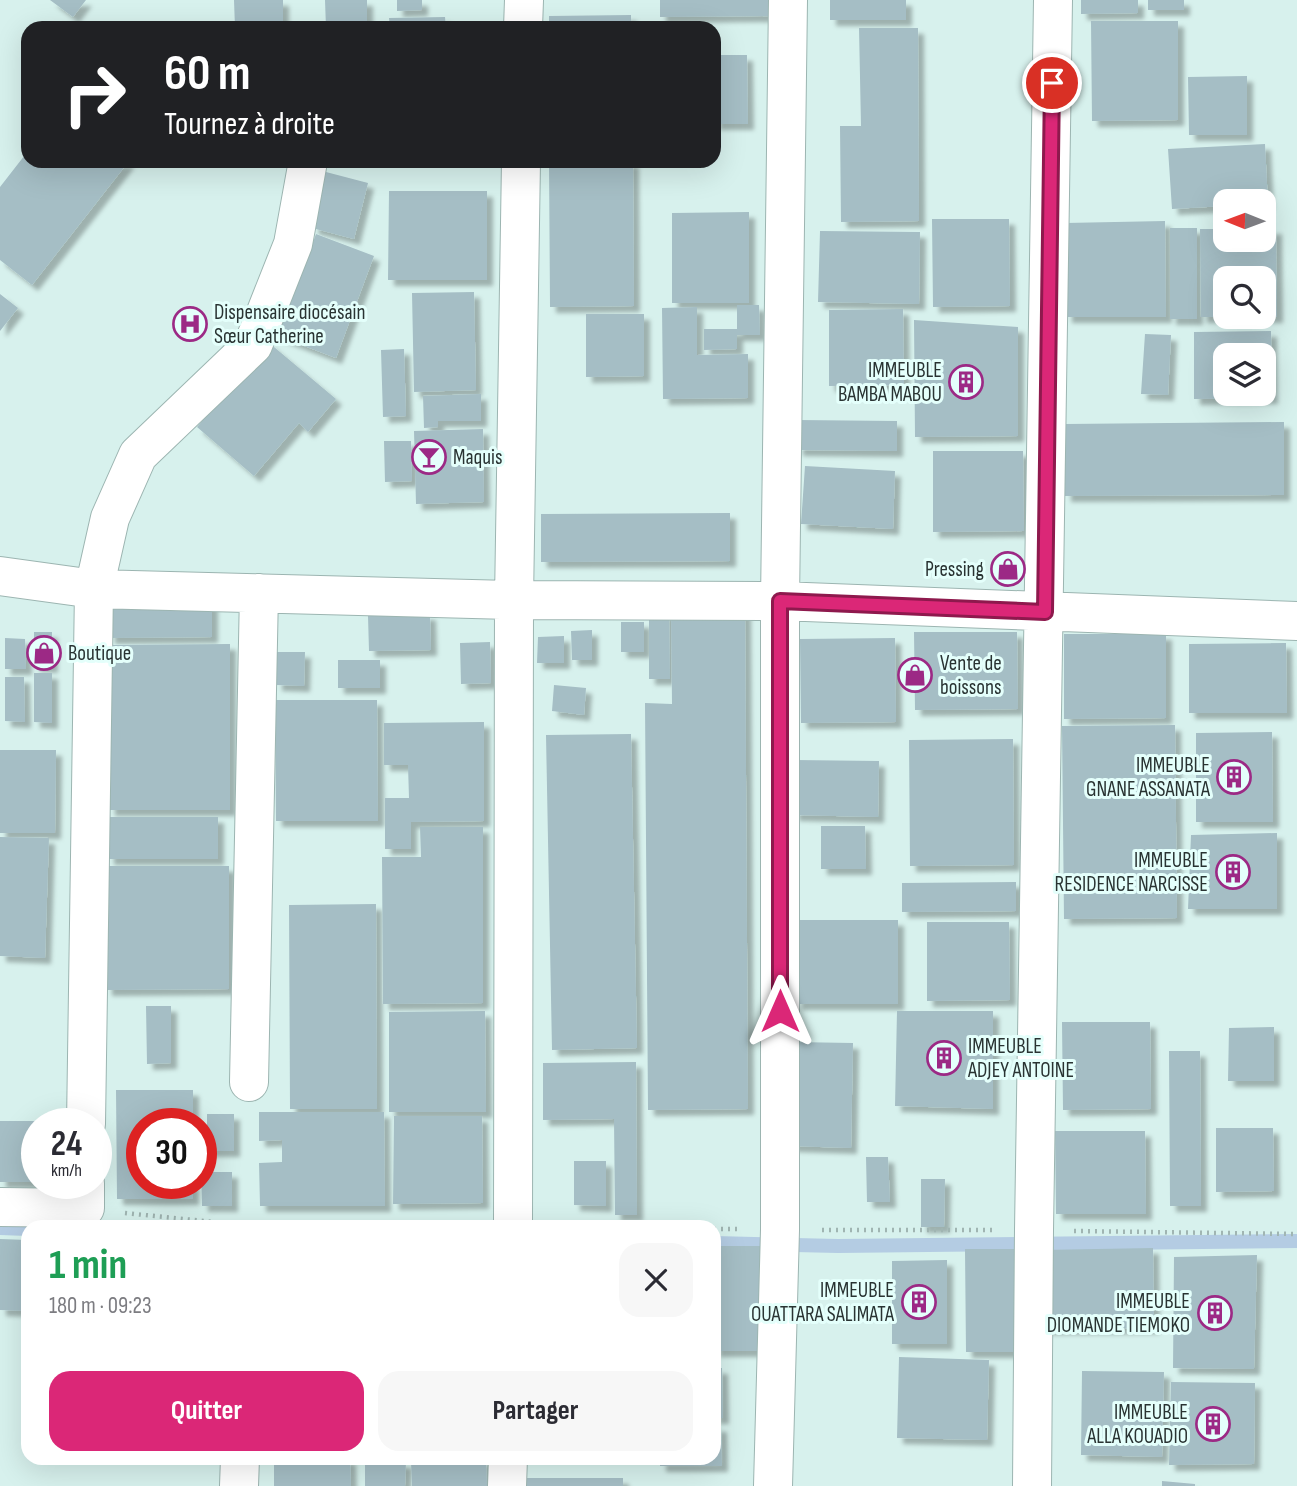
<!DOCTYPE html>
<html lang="fr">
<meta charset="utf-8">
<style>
:root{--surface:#fff;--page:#f7f7f7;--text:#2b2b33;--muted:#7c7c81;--accent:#db2777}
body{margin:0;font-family:"Sofia Sans Condensed",sans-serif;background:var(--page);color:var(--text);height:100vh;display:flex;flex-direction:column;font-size:26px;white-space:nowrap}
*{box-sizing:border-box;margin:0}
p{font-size:23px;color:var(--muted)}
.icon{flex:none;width:38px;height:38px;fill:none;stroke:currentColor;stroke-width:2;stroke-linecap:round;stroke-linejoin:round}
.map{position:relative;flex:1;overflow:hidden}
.sheet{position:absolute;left:21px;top:1220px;width:700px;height:245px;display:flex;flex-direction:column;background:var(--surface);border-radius:21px;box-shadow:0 7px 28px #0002}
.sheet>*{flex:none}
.hud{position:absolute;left:21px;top:21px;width:700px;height:147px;border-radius:21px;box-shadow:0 7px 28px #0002;background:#202124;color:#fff;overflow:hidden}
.needle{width:46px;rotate:271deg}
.controls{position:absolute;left:1213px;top:189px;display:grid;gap:14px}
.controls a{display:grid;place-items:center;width:63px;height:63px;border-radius:14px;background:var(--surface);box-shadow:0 7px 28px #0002;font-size:35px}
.speed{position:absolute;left:21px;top:1108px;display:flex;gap:14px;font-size:35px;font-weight:700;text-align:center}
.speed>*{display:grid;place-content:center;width:91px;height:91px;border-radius:50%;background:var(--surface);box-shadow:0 7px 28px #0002;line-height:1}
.speed small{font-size:18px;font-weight:400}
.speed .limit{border:10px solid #d22;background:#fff;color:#111}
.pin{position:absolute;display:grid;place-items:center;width:60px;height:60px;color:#fff;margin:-30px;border:4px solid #fff;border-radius:50%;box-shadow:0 2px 7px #0007}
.me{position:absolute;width:77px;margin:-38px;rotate:0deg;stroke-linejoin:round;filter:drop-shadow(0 0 5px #0008)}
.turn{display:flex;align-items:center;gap:24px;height:147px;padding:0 28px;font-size:32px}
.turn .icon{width:91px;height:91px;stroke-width:2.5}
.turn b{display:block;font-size:49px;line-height:60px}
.round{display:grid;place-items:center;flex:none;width:74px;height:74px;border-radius:21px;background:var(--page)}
.headline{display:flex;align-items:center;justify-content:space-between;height:119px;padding:0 28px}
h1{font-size:42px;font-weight:700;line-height:52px;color:#1e9e55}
.cta{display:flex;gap:14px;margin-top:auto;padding:14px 28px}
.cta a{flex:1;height:80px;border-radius:21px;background:var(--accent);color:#fff;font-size:28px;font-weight:700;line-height:80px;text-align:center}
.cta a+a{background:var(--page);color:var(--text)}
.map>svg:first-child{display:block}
</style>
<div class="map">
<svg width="1297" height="1486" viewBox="0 0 1297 1486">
<defs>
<filter id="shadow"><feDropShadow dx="6" dy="6" stdDeviation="2" flood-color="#0004"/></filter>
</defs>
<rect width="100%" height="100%" fill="#d7f1ed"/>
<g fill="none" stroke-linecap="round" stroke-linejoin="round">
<path stroke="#b4cce3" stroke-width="14" d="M0 1228 28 1229
M714 1243 838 1246 1297 1241"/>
</g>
<path fill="#a5bec5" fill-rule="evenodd" filter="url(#shadow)" d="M50 0H86L73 17Z
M234 0H283V28H235Z
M325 0H367V28H326Z
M397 0H422V10L397 11Z
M660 0H773V16L660 17Z
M830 0H906V20H830Z
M1081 0H1138V13L1081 14Z
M1148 0H1184V10H1148Z
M631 15V28H549V16Z
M445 17 446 28H390L389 18Z
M1091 21H1178V120L1092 121Z
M859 28H918L919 221 841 222 840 126H861Z
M714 55H747L748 124H714Z
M1247 76V135H1189L1188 77Z
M1265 144 1268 204 1264 205V201H1225V206L1172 209 1168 149Z
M28 151V161H129L32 285 0 260V187Z
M549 161H633L634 306 550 307Z
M326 172 368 183 354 239 312 228Z
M389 191H487V280H388Z
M749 212V303H672V213Z
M932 219H1009L1010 306 933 307Z
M1165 221 1166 317H1066L1065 223Z
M1170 228H1197V319H1170Z
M1276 228 1277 317H1264V278H1225V317H1201L1200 229H1225V240H1264V229Z
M820 231 920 232 919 304 818 302Z
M316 234 374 256 336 358 278 336Z
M474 292 476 390 414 392 412 293Z
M0 294 18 308 0 331Z
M737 305H759L760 335H737V349L704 350V329H737Z
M697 307V355L748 354V398L663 399 662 308Z
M903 309 904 385 829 386V310Z
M586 314H644V376L586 377Z
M914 320 1018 327V436L915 437Z
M1271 331 1272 398 1194 399V332ZM1225 355H1264V394H1225Z
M1145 334 1171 335 1168 395 1141 394Z
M268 342 336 399 308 432 299 423 254 476 197 427Z
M404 349 406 416 383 417 381 350Z
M481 394V421H438V427L424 428 423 396Z
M797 420 897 421V451L797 450Z
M1284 422V495L1065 496V424Z
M483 429 484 502 416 504 414 431Z
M384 441H411L412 481 385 482Z
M933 451H1023L1024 531 933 532Z
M805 466 895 471 893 529 801 524Z
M730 513V561L541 562V514Z
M109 601H212V637L109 638Z
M745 607 748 1109 648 1110 645 703 672 704 671 608Z
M649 612H669L670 679H649Z
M430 614 431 650 369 651 368 616Z
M621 622H644V652H621Z
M592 630V660H572L571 631Z
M34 632H52V667L34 666Z
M914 632H1017L1018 709 915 710Z
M1064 634H1166V718L1064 719Z
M564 636V663H537L538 637Z
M5 638 25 639 26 669H5Z
M895 638 896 722 801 723 800 639Z
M490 642 491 683 461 684 460 643Z
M1286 643 1287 713H1189V644Z
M230 644V810H109L108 645Z
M277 652H305L304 686 276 685Z
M338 660H380V688H338Z
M34 673H52V723L34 722Z
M5 677H24L25 722 5 721Z
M554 685 586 688 584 715 552 711Z
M275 700H377L378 821H276Z
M484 722V821L411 822V849H385V798H409L408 765H384V723Z
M1175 725 1177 918 1064 919 1062 726Z
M1272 732 1273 822H1196V733Z
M631 734 637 1048 552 1050 546 735Z
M1013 739 1014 865 910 866 909 740Z
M0 750H56L55 833H0Z
M794 760 879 761 878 817 793 815Z
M107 817H218V859H108Z
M821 826H865L866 869H821Z
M420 827H483V1003L383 1004 382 857H421Z
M1277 833V909H1188L1191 835Z
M0 837 49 838 45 958 0 956Z
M105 866H229V989L106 990Z
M1016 882V911L902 912V883Z
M376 904 377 1109H290L289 905Z
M795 920H898V1004H796Z
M927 922H1009L1010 1000 927 1001Z
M146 1006H171V1063L147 1064Z
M485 1011 486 1112H389V1012Z
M897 1011H993V1109L895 1106Z
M1062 1022H1150L1151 1109 1063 1110Z
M1274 1027V1081H1228L1229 1028Z
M794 1042 853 1043 851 1148 790 1146Z
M1169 1051H1200L1201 1206H1170Z
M636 1062 637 1215H615L614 1119 543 1120V1063Z
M116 1090H193V1124H142V1183H193V1199H117Z
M259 1112H384L385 1206H260L259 1163 282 1162V1140L259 1141Z
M207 1114H234V1151H207Z
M394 1116H482L483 1203 393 1204Z
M0 1121H37V1182H0Z
M1216 1128H1273L1274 1191 1216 1192Z
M1055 1131H1145L1146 1214H1056Z
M866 1157H888L890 1202H867Z
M574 1161H606V1206L574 1205Z
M201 1172H232V1206H202Z
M921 1179H945L944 1227H921Z
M0 1239 28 1240V1311L0 1310Z
M714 1246H763L764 1351H714Z
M1153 1248 1154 1328 1042 1329 1040 1250Z
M965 1249H1026L1027 1352H966Z
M1257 1255 1254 1369 1173 1368 1174 1257Z
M947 1260V1344H892V1261Z
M899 1357 989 1360 987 1440 897 1438Z
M714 1368H722L723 1418H714Z
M1082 1371 1164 1372 1162 1457 1081 1455Z
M1171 1382 1255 1383 1254 1464 1169 1465Z
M714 1426H721L722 1466H660V1458H714Z
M274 1458H350L351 1486H274Z
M486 1459 487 1486H412L411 1462Z
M365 1461 406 1462 405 1486H365Z
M523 1478H623V1486H523Z
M1162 1481 1195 1484V1486H1162Z"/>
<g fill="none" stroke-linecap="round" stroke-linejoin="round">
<g stroke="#9cb5b1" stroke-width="40">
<path id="street" d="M523 28 524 0
M0 576 94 589 514 600 780 601 1297 621
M249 1082 259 593
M86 1124 94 589 110 518 138 455 253 345 293 244 308 161
M0 1207 85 1208V1183
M513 1227 514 600 521 161
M239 1486 240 1458
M507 1486 508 1458
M773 1486 780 1230V601L788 0
M1032 1486 1034 1230 1053 0"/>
</g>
<path stroke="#a0b5b2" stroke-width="4.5" stroke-dasharray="2 5" stroke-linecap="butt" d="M125 1213 243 1225H472
M555 1225 620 1227
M714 1229H740
M822 1230H992
M1074 1231 1297 1234"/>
<use href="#street" stroke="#fff" stroke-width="38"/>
</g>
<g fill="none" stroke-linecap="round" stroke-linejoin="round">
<g stroke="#8e194d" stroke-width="18">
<path id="route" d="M780 1011V601L1045 612 1052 83"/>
</g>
<use href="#route" stroke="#db2777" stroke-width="12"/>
</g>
<defs>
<g id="hospital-ring" transform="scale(1.75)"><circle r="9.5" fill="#e4fffb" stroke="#9c2985" stroke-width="1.5"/><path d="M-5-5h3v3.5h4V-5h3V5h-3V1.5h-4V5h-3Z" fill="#9c2985"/></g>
<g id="building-ring" transform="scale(1.75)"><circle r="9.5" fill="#e4fffb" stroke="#9c2985" stroke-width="1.5"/><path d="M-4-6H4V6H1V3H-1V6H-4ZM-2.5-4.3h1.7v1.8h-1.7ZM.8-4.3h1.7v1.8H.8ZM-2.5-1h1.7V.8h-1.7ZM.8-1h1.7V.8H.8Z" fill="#9c2985"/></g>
<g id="bar-ring" transform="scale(1.75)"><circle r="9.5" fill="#e4fffb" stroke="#9c2985" stroke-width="1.5"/><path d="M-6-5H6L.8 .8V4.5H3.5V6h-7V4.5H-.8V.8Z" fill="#9c2985"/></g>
<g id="shop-ring" transform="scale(1.75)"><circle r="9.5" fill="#e4fffb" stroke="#9c2985" stroke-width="1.5"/><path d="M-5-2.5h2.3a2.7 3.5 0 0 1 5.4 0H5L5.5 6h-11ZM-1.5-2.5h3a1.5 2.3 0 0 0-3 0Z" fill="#9c2985"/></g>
</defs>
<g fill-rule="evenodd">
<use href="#hospital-ring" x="190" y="324"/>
<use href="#building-ring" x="966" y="382"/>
<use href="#bar-ring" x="429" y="457"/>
<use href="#shop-ring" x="1008" y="569"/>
<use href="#shop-ring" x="44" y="653"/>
<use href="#shop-ring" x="915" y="675"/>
<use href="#building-ring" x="1234" y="777"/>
<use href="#building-ring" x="1233" y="872"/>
<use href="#building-ring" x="944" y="1058"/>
<use href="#building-ring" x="919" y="1302"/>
<use href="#building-ring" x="1215" y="1313"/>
<use href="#building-ring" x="1213" y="1424"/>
</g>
<g text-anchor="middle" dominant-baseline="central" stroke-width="6" stroke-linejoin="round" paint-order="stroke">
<g font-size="21" fill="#293332" stroke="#e4fffb" text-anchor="end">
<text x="214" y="312" text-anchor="start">Dispensaire diocésain<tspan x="214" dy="24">Sœur Catherine</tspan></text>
<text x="942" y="370">IMMEUBLE<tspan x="942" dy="24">BAMBA MABOU</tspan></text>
<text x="453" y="457" text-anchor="start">Maquis</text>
<text x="984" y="569">Pressing</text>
<text x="68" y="653" text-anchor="start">Boutique</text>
<text x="940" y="663" text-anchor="start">Vente de<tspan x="940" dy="24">boissons</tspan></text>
<text x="1210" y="765">IMMEUBLE<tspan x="1210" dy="24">GNANE ASSANATA</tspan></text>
<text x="1208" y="860">IMMEUBLE<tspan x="1208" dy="24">RESIDENCE NARCISSE</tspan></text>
<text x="968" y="1046" text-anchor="start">IMMEUBLE<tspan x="968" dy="24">ADJEY ANTOINE</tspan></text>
<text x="894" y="1290">IMMEUBLE<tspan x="894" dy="24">OUATTARA SALIMATA</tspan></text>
<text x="1190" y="1301">IMMEUBLE<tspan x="1190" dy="24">DIOMANDE TIEMOKO</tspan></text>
<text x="1188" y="1412">IMMEUBLE<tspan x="1188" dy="24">ALLA KOUADIO</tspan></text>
</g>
</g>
</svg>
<div class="controls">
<a><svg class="needle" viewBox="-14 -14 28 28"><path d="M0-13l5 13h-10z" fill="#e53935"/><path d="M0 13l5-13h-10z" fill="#7c7c81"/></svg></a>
<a><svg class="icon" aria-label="search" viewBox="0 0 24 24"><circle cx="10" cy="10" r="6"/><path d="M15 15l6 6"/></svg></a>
<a><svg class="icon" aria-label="layers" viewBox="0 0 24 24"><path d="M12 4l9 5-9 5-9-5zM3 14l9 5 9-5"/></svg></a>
</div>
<div class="speed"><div>24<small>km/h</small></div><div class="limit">30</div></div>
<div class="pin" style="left:1052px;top:83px;background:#d93025"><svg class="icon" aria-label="arrive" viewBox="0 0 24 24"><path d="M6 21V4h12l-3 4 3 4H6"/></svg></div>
<svg class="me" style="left:780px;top:1011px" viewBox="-20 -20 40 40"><path d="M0-17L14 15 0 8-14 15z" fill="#db2777" stroke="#fff" stroke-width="4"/></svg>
<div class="hud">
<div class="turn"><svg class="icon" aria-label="right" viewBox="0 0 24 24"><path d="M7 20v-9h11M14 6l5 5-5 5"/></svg><div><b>60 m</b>Tournez à droite</div></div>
</div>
<section class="sheet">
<div class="headline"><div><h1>1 min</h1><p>180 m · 09:23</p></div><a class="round"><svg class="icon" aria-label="close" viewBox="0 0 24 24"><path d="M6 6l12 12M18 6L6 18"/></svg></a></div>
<div class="cta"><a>Quitter</a><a>Partager</a></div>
</section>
</div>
